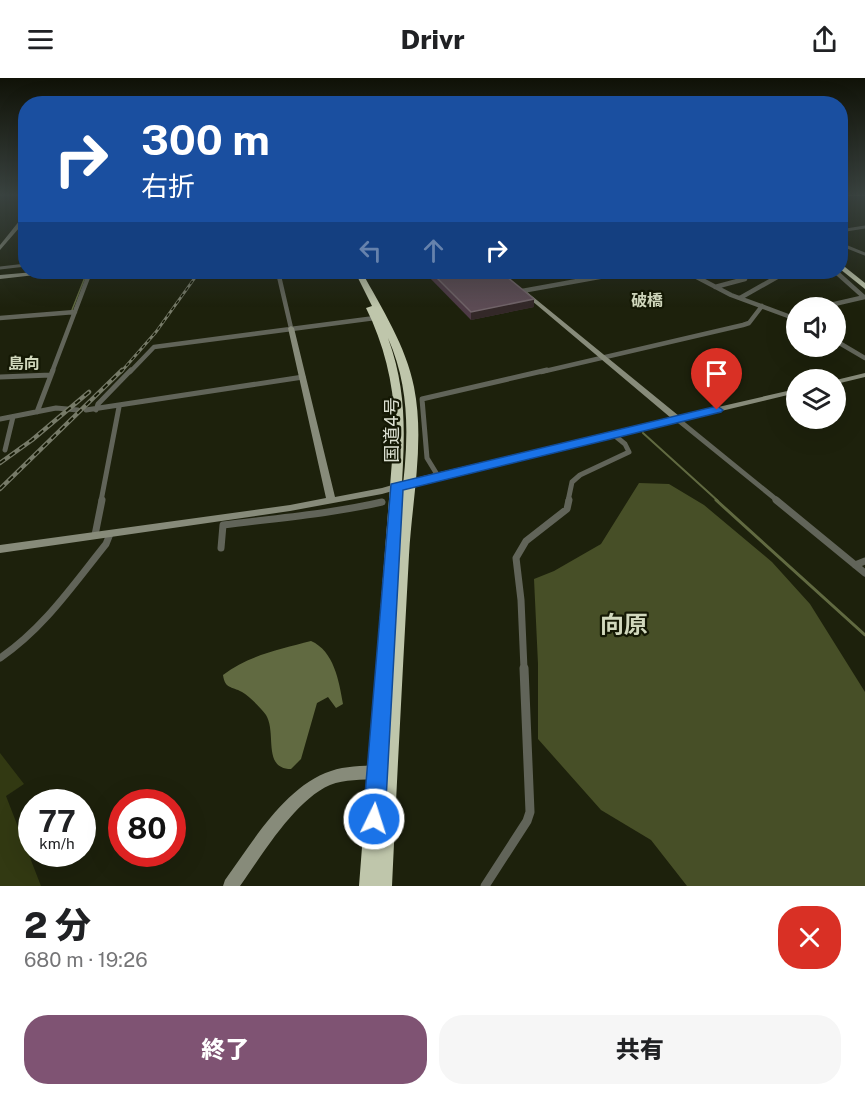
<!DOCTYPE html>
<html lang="ja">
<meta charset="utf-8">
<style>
:root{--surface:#fff;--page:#f6f6f6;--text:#202124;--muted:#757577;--accent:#7f5373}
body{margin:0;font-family:"Public Sans","Noto Sans JP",sans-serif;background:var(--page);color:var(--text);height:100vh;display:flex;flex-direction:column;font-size:22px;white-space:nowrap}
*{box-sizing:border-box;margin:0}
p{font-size:20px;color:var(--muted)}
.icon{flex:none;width:33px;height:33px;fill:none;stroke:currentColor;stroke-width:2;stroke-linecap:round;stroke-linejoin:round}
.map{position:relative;height:808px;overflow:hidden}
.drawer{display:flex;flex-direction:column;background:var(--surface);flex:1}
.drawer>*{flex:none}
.guide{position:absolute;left:18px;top:18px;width:830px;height:183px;border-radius:24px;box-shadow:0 6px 24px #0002;background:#1a4fa0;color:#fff;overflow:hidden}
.fabs{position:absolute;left:786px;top:219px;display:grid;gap:12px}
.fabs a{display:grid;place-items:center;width:60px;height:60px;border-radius:50%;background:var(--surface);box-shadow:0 6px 24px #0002;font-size:30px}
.speed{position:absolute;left:18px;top:711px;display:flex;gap:12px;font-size:30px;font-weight:700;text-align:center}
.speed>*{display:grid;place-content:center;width:78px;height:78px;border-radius:50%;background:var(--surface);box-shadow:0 6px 24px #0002;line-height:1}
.speed small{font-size:15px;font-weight:400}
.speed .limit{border:9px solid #d22;background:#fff;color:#111}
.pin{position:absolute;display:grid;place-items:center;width:51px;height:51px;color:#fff;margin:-62px -26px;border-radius:50% 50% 50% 0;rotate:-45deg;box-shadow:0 0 6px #0007}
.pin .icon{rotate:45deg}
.me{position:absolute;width:66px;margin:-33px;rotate:4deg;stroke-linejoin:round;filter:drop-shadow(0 0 4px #0008)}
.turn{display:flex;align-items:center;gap:21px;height:126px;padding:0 24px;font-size:27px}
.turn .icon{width:78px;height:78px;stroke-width:2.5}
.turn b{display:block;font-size:42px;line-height:51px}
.lanes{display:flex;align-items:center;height:57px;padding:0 24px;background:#0003;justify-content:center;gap:30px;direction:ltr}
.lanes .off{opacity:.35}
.round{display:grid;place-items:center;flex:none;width:63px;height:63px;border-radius:24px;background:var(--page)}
.headline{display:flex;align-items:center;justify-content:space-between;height:102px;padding:0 24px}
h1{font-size:36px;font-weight:800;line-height:45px}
.cta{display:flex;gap:12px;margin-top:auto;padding:12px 24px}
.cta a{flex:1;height:69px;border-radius:24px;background:var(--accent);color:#fff;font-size:24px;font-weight:800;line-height:69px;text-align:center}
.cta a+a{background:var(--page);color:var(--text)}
header{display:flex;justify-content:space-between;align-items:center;height:78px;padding:0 24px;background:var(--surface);font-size:27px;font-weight:800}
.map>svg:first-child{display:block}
</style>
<header><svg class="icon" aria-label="menu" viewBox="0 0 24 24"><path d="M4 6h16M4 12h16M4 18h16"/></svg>Drivr<svg class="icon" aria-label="share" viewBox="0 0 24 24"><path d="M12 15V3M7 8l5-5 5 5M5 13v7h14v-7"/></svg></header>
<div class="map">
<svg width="865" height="808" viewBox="0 0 865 808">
<rect width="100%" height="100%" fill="#1d210c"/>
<path fill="#323912" d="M0 675 24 706 6 718 41 808H0Z"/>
<path fill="#474f27" d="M639 405 669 406 704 427 772 484 810 526 865 614V808H687L651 762 601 732 538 661V586L534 501 554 493 601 466Z"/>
<path fill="#616a41" d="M311 563C334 573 339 603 343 626L336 630 328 619 317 625 301 681 291 691C262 691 277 655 266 637 261 630 249 618 242 614 231 608 225 611 223 597 249 577 281 571 311 563Z"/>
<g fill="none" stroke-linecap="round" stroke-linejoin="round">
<path stroke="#616a41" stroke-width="1.5" d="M72 232 87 194"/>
<path stroke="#616a41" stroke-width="2" d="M643 355 718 423"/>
<path stroke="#616a41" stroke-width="3" d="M716 422 865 557"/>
<path stroke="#616459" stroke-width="3" d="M840 153 865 149
M840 166 865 176
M0 190 26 187"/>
<path stroke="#616459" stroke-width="4.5" d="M278 194 291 250
M687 194 731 217 796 241
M836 194 864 219
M715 209 745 201 733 194
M522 213 627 194
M740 220 786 194
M817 230 865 219
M0 240 75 234
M836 263 865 280
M52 294 90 194
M130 294 154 269 375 240
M541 294 743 247 749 245 762 228"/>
<path stroke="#616459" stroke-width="5" d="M0 299 51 297
M86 332 303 299
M96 332 98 326 131 292
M37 334 53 292
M0 341 56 330 78 332
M677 341 778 423
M5 372 13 339
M438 398 427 380 422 321 547 292
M101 423 119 329
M568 423 572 404 580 397 629 374 625 366 614 357"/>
<path stroke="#616459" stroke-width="7" d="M776 422 865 495
M95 457 102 422
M221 470 223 447C276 440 330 436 382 424
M855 487 865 483
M0 580C44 550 73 507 106 466L110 456
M524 591 521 522 516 480 526 463 567 431 569 422"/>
<path stroke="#616459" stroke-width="9" d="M485 808 527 743 530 734 524 590"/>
<path fill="#878b7a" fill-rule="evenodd" d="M24 137H26V142L0 172V167Z
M34 194H47L44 196 0 201V197Z
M527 214 679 338 796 311V315L424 404 382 416 290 433 0 475V467L290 427 326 420 288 250 291 248 294 250 335 419 382 410 423 398 671 340 525 217V215Z
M865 295V299L836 306V302Z
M377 687 382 689 384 694 382 699 377 701C362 702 345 701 330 707 295 722 262 777 240 808H223L225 802C252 765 285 708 331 693 345 688 362 688 377 687Z"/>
<path fill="#a5aa94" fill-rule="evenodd" d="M840 116H865V118H840Z"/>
<path fill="#bfc6ab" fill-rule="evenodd" d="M840 185 865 205V211L840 191Z
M355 194H362C382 231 406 268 414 309 425 364 412 422 409 477 403 587 397 698 392 808H359L395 344C393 304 384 266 366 230L372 228ZM388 260C412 314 408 368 401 424 404 364 409 318 388 260Z"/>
<g stroke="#767a68" stroke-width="3">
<path id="rail-far1" d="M121 294 156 254 199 194"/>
</g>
<g stroke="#767a68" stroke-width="4.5">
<path id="rail" d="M0 385 32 362 89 314
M0 411 122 292"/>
</g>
<use href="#rail-far1" stroke="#141804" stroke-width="1.5" stroke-dasharray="4" stroke-linecap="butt"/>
<use href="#rail" stroke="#141804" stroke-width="2" stroke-dasharray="6" stroke-linecap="butt"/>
</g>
<path fill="#4d3a45" d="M424 194H501L534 221V229L471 242Z"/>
<path fill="#332828" d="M534 221V229L471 242V234Z"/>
<path fill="#5c4b54" stroke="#706368" stroke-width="1.5" d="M431 194H501L534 221 471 234Z"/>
<linearGradient id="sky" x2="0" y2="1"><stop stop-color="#101207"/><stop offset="0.51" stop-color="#3a4340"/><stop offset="1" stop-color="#3a4340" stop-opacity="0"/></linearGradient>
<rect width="865" height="229" fill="url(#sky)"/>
<path fill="#1a73e8" stroke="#114b97" stroke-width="1.5" d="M717 328 723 332 721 334 403 412 385 741 381 749 374 752 366 749 363 741 391 406Z"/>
<g text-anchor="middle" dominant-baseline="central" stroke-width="4.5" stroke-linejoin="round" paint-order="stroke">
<g font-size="16" font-weight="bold" fill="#d1d8bd" stroke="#141804">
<text x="647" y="222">破橋</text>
<text x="24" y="285">島向</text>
</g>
<g font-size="18" fill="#dce0d2" stroke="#141804">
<text transform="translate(391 352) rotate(-90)">国道4号</text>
</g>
<g font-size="24" font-weight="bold" fill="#d1d8bd" stroke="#141804">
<text x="624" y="546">向原</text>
</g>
</g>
</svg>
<div class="fabs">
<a><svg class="icon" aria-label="sound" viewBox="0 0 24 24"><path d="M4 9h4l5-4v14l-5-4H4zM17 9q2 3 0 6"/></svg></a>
<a><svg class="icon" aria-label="layers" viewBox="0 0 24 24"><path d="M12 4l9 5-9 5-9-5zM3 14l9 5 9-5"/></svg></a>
</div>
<div class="speed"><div>77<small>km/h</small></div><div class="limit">80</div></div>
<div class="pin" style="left:717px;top:332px;background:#d93025"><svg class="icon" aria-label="arrive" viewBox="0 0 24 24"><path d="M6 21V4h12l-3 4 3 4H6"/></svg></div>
<svg class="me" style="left:374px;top:741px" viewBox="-20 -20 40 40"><circle r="17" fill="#1a73e8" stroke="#fff" stroke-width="3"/><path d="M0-11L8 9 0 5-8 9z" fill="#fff"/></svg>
<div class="guide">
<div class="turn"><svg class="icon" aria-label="right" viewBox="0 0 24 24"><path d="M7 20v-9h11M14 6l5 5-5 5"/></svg><div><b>300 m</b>右折</div></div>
<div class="lanes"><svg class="icon off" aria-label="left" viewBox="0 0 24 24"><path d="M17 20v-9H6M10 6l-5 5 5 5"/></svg><svg class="icon off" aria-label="ahead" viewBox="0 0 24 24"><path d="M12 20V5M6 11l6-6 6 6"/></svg><svg class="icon" aria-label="right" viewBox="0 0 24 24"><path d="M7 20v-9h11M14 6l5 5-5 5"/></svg></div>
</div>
</div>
<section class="drawer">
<div class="headline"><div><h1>2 分</h1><p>680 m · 19:26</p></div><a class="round" style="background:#d93025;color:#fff"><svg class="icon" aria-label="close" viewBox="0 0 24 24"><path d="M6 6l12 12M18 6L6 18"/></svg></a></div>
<div class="cta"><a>終了</a><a>共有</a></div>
</section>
